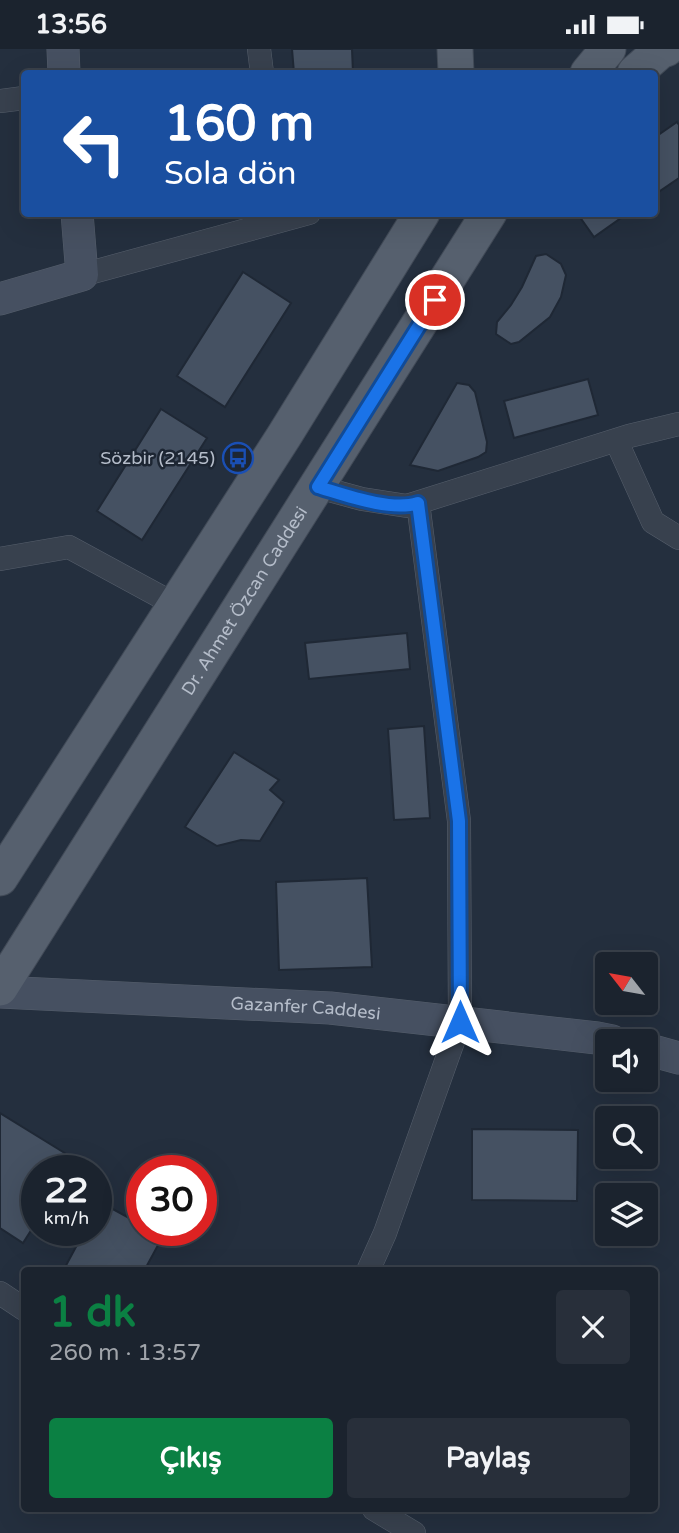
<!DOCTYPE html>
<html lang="tr">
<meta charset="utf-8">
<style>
:root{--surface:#1b232e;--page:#282f3a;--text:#f1f3f6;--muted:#a0a4aa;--line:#39404a;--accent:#0b8043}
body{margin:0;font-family:"Varela Round",sans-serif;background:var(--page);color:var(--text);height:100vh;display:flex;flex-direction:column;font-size:26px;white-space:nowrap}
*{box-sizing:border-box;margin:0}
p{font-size:23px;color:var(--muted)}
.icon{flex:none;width:38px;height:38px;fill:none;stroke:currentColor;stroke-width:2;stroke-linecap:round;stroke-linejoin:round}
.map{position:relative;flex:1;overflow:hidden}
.panel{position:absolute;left:21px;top:1218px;width:637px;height:245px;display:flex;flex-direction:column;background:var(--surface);border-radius:7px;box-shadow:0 7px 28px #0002,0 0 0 2px var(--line)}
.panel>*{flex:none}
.banner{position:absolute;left:21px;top:21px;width:637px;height:147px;border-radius:7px;box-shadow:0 7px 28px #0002,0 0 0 2px var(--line);background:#1a4fa0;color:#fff;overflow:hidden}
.needle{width:46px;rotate:301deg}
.fabs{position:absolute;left:595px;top:903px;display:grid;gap:14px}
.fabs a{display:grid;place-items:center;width:63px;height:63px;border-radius:7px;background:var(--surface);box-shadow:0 7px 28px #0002,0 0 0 2px var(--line);font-size:35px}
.speed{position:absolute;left:21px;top:1106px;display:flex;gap:14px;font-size:35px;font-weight:700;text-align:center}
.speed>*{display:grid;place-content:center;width:91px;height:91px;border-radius:50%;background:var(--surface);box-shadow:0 7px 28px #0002,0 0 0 2px var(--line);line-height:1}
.speed small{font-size:18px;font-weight:400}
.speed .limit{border:10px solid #d22;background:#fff;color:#111}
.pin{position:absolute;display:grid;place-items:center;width:60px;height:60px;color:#fff;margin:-30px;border:4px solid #fff;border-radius:50%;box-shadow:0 2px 7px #0007}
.me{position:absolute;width:77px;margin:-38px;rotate:0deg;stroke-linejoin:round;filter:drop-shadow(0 0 5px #0008)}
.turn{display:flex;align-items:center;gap:24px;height:147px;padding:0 28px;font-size:32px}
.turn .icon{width:91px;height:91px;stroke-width:2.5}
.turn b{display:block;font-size:49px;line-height:60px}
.round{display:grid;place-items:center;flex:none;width:74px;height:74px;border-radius:7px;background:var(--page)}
.headline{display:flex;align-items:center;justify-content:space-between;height:119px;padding:0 28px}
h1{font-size:42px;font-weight:700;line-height:52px;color:var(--accent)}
.button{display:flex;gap:14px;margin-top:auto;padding:14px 28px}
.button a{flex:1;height:80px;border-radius:7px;background:var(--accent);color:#fff;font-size:28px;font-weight:700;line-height:80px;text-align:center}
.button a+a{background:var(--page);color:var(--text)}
.status{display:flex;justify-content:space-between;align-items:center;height:49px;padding:0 35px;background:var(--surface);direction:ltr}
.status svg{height:19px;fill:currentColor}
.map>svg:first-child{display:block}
</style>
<div class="status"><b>13:56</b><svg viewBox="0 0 49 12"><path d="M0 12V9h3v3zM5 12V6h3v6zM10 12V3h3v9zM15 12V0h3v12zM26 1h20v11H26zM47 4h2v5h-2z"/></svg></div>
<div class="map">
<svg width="679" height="1484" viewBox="0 0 679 1484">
<rect width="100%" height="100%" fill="#242f3e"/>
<path fill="#455162" stroke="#1f2835" stroke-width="2" d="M292 0H352L353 24H294Z
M677 73 679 76V129L654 146V89Z
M577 164H628L594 188Z
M546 205 561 215 566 226 561 248 550 268 519 293 511 295 496 285 497 273 511 256 522 238 536 207Z
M243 223 291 254 225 358 177 327Z
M588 330 598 366 514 389 504 352Z
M457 334 469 336 475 343 487 393 486 403 478 408 438 422 410 416Z
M161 360 207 389 142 491 97 462Z
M407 584 410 620 309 630 305 594Z
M424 677 430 769 394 771 388 680Z
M234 703 279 731 270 741 284 753 260 792 241 791 217 797 185 778Z
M367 829 372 918 279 921 276 833Z
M0 1064 76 1111 69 1122H37V1172L23 1194 0 1179Z
M472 1080 578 1081 577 1152 472 1151Z
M100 1153 142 1176V1181H152L163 1187 144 1222H63L85 1181H96V1159Z"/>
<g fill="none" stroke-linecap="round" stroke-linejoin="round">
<g stroke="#565f6c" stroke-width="24">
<path id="street" d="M259 0 262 24
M0 52 24 49
M82 226 309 164
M616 391 653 473 679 489
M318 438 362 450 407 457 629 387 679 375
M0 510 69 498 174 555
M368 1222 385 1184 460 973 459 772 418 454
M0 1244 24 1260
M374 1460 414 1484"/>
</g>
<g stroke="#565f6c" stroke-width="33">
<g id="secondary">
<path d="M63 0 64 24"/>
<path d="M0 250 82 226 77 164"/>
<path id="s1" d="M0 943 330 959 597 989 612 992"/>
<path d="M646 1000 679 1009"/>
</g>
</g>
<g stroke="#414a57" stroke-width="37">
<g id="primary">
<path d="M455 0 456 24"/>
<path d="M588 24 608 0"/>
<path d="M635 24 660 2 666 0"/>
<path d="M0 829 284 387 422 164"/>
<path id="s2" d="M0 939 489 164"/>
</g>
</g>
<use href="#street" stroke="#38414e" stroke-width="23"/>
<use href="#secondary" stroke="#465061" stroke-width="32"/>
<use href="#primary" stroke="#56606e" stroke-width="35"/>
</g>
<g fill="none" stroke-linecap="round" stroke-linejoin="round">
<g stroke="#114b97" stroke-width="18">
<path id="route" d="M435 251 318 438C345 446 391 463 418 454L459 772 460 973"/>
</g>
<use href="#route" stroke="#1a73e8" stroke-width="12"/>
</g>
<defs>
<g id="bus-ring" transform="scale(1.575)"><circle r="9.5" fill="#1d2633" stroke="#1a4fb4" stroke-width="1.5"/><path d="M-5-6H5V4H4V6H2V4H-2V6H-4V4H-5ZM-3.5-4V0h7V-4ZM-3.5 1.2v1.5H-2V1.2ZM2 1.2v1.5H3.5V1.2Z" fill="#1a4fb4"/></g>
</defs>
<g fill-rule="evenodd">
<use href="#bus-ring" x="238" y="409"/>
</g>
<g text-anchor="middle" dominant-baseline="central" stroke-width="5" stroke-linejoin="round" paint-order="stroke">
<g font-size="18" fill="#b4bcc9" stroke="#1d2633" text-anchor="end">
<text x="215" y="409">Sözbir (2145)</text>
</g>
<g font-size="18" fill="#b4bcc9" stroke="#1d2633">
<text stroke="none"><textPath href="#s2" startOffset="458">Dr. Ahmet Özcan Caddesi</textPath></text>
<text stroke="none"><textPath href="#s1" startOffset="306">Gazanfer Caddesi</textPath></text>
</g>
</g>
</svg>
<div class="fabs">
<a><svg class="needle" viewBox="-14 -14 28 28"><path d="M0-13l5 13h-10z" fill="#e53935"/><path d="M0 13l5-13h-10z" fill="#a0a4aa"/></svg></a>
<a><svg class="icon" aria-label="sound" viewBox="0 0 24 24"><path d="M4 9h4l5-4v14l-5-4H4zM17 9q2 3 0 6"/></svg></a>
<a><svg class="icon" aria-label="search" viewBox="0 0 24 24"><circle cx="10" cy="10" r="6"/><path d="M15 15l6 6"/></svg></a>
<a><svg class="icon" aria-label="layers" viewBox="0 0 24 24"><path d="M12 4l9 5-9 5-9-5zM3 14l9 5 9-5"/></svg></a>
</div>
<div class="speed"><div>22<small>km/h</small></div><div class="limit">30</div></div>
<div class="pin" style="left:435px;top:251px;background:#d93025"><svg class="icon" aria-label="arrive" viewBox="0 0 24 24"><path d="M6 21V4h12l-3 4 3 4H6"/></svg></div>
<svg class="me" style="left:460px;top:973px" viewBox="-20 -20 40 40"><path d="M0-17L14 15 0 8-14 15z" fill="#1a73e8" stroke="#fff" stroke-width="4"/></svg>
<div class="banner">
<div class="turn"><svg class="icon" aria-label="left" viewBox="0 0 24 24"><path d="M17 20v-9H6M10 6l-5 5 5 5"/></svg><div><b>160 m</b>Sola dön</div></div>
</div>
<section class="panel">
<div class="headline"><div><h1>1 dk</h1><p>260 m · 13:57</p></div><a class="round"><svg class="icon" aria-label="close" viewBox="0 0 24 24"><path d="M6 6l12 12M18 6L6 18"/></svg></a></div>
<div class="button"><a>Çıkış</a><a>Paylaş</a></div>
</section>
</div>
